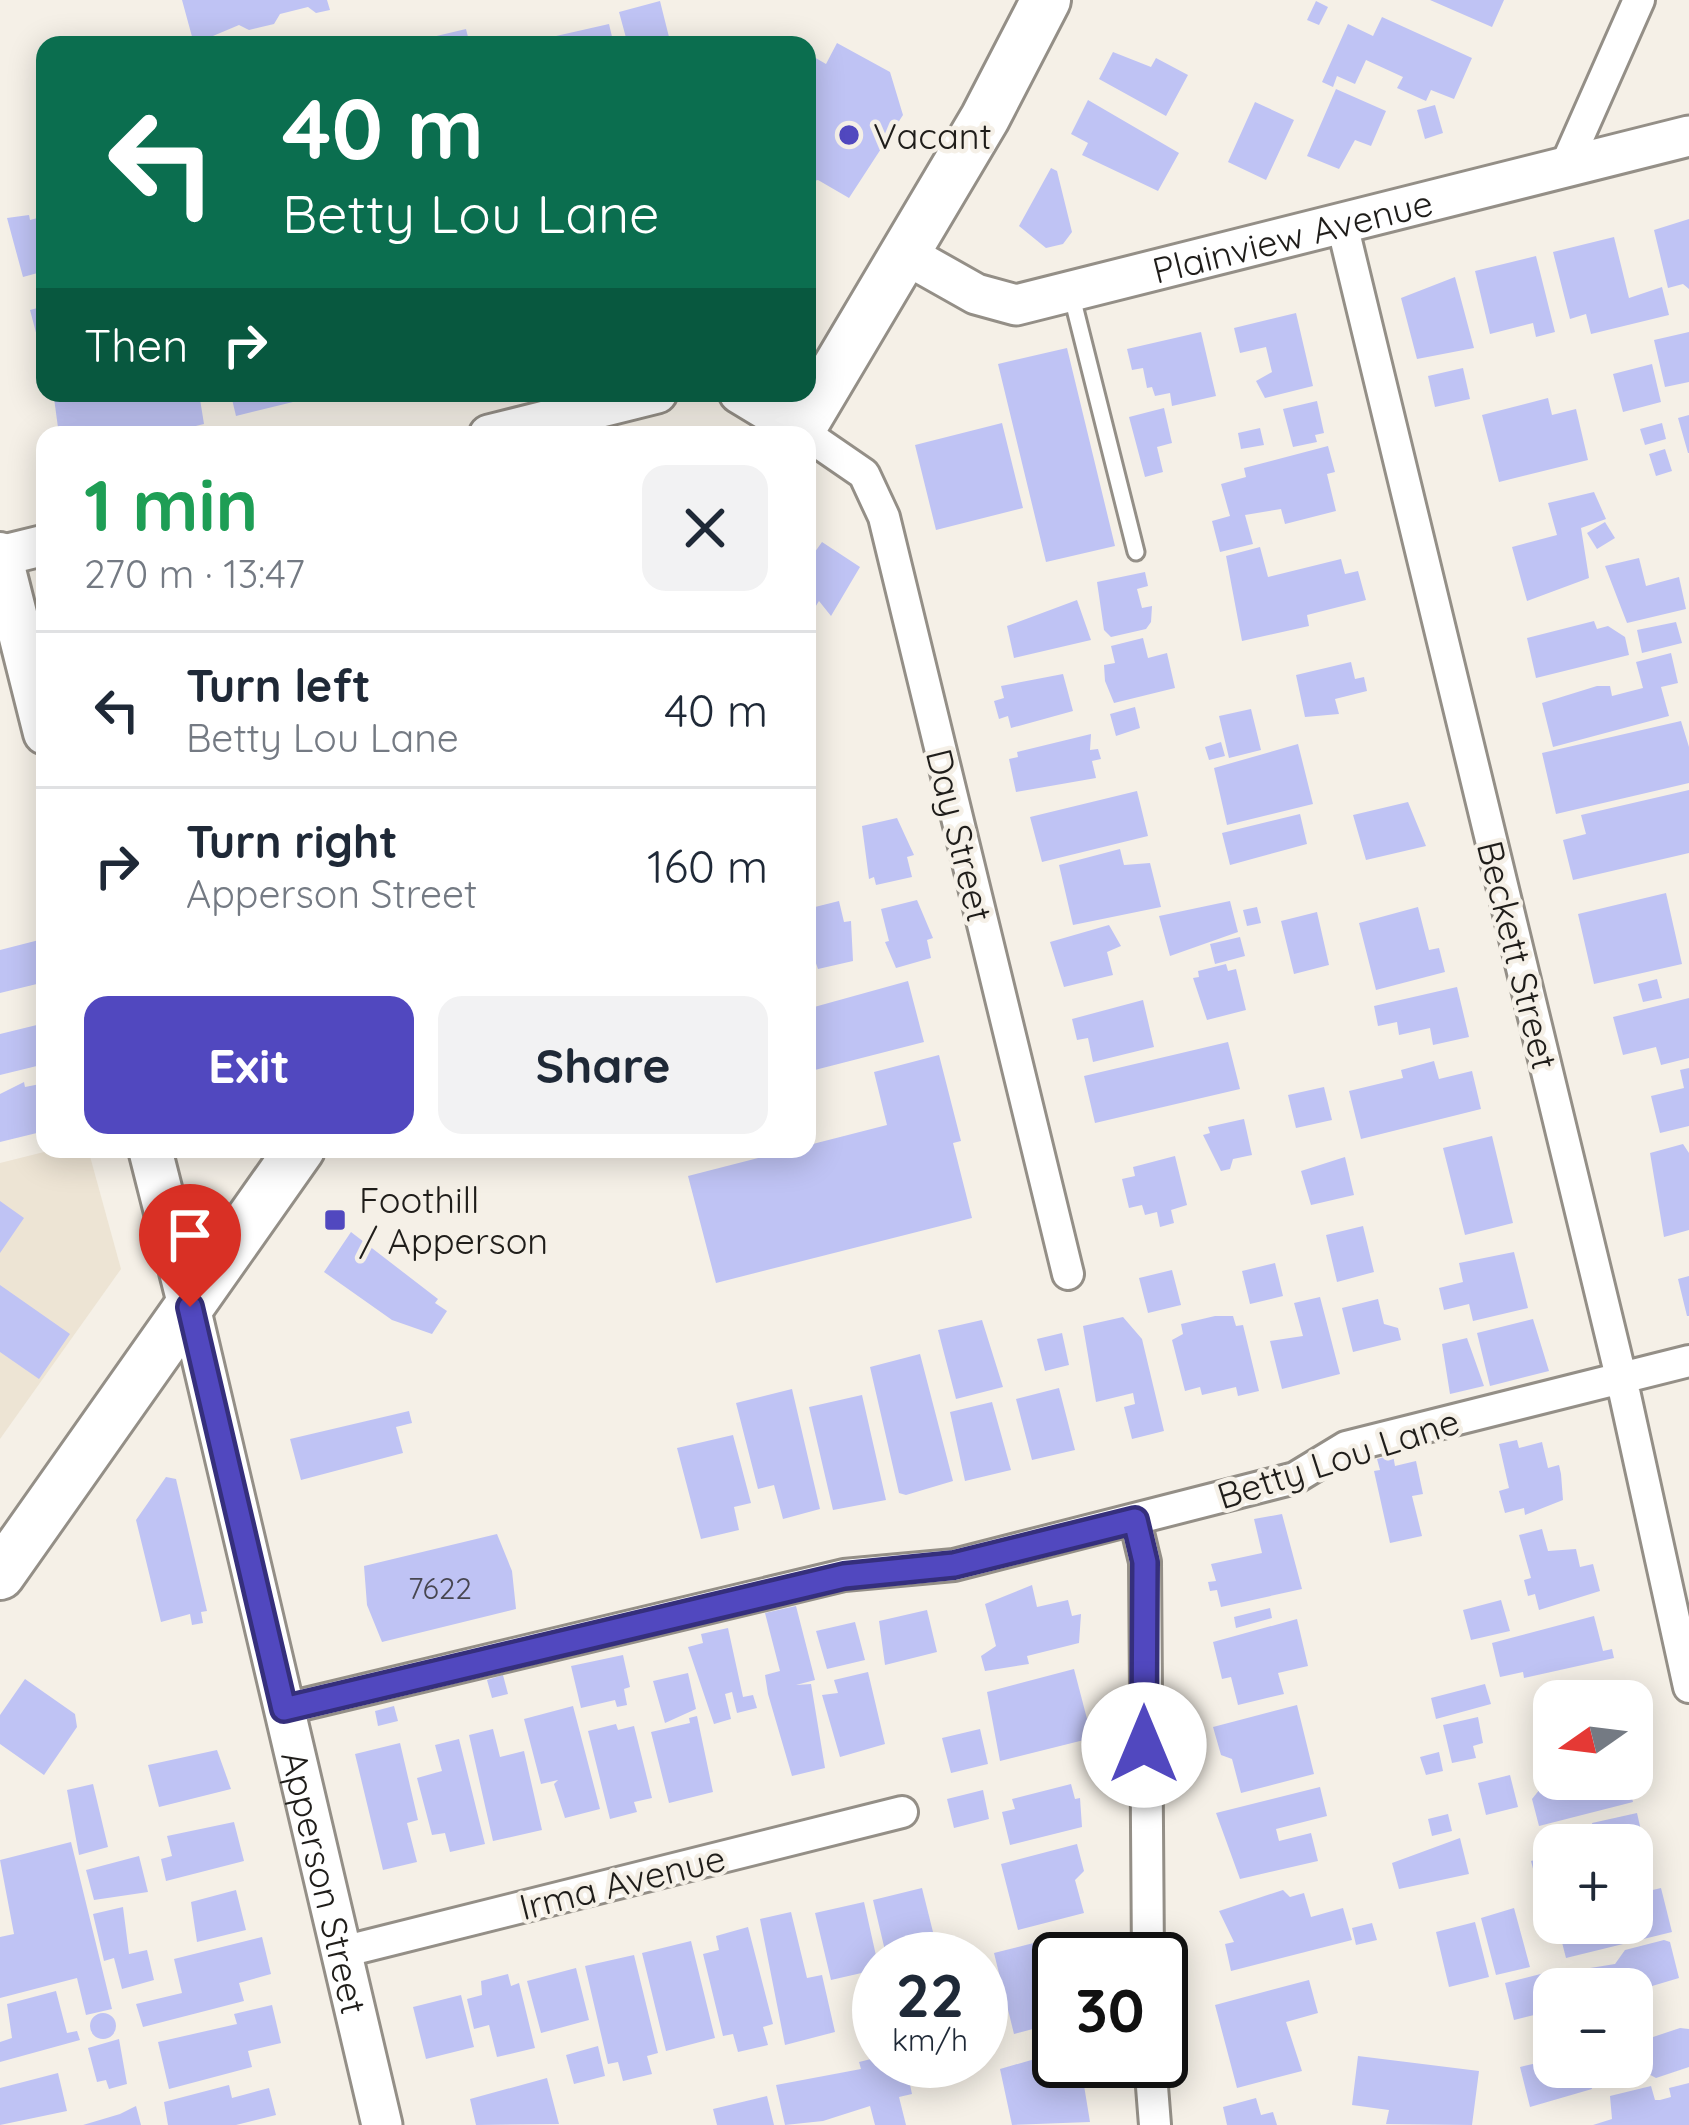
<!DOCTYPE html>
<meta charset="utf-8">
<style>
:root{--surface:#fff;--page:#f2f2f3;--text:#1f2937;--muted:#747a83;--line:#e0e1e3;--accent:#5148bf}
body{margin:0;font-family:Quicksand,sans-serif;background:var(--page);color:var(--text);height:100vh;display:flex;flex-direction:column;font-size:45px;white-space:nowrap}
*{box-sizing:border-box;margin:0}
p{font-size:39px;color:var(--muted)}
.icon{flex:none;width:66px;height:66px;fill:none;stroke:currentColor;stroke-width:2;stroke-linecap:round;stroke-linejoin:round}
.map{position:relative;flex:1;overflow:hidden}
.panel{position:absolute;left:36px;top:426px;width:780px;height:732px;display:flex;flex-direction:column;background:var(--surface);border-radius:24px;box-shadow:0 6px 30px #0003}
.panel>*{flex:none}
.banner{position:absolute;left:36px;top:36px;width:780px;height:366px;border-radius:24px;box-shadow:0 6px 30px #0003;background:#0b6e4f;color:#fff;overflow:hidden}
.needle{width:78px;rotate:256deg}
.buttons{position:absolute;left:1533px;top:1680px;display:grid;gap:24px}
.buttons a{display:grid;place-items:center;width:120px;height:120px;border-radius:24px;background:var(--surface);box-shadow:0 6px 30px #0003;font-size:60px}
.speed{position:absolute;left:852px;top:1932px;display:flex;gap:24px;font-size:60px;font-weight:700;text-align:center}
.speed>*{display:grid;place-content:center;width:156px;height:156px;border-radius:50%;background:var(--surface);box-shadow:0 6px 30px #0003;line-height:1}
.speed small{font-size:30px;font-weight:400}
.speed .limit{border:6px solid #111;border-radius:18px;background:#fff;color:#111}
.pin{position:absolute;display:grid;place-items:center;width:102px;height:102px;color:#fff;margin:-123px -51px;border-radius:50% 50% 50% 0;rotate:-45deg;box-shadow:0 0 12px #0007}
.pin .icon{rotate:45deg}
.me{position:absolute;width:132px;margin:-66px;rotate:0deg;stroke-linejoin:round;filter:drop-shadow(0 0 9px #0008)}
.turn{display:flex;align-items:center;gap:42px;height:252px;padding:0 48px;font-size:54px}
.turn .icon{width:156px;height:156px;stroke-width:2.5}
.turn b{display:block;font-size:84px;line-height:102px}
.then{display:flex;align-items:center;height:114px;padding:0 48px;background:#0003;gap:24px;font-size:45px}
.round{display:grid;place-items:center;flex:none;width:126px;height:126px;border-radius:24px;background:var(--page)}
.overview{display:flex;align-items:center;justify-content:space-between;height:204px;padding:0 48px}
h1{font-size:72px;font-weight:700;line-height:90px;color:#1e9e55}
.cta{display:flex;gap:24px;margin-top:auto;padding:24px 48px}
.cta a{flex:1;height:138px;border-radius:24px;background:var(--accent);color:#fff;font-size:48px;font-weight:700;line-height:138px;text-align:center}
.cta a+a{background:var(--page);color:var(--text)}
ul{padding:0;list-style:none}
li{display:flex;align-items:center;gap:36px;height:156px;padding:0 48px;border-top:3px solid var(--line)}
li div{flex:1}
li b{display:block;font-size:45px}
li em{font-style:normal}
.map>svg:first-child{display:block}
</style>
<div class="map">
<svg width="1689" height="2125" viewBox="0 0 1689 2125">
<rect width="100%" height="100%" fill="#f5f0e7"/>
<path fill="#ede4d4" d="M56 1149H88L121 1269 0 1439V1163Z"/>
<path fill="#bfc3f4" d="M182 0H327L330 10 316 13 308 7 280 14 274 24 249 30 239 25 194 44Z
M1430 0H1504L1492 27Z
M660 1 671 45H628L619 12Z
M1316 1 1328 7 1319 25 1307 20Z
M1382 17 1472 58 1454 99 1431 90 1426 101 1397 88 1403 77 1366 60 1355 84 1337 76 1333 87 1322 82 1348 24 1373 36Z
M609 24 614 45H558L556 36Z
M466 29 470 45H408L407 43Z
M837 43 890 72 903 115 849 198 818 180 807 183V53L826 64Z
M1113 52 1151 67 1156 58 1188 75 1166 116 1099 79Z
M1336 89 1386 111 1371 146 1355 140 1339 169 1307 156Z
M1088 100 1179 153 1158 191 1082 155 1088 143 1071 134Z
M1255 102 1294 120 1266 180 1228 162Z
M1435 105 1443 133 1425 139 1417 110Z
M1051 168 1057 171 1072 232 1063 244 1046 248 1019 226Z
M29 215 30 220 45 216V271L23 277 7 218Z
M1689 219V289L1683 284 1668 288 1654 230Z
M1614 237 1629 298 1662 287 1669 315 1591 334 1586 314 1570 319 1553 252Z
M1536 256 1555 332 1536 337 1533 323 1490 334 1475 271Z
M1455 277 1474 348 1417 359 1401 298Z
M45 306V359H43L30 310Z
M1296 313 1313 386 1265 398 1256 381 1272 372 1266 347 1240 353 1234 328Z
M1201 332 1216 396 1172 406 1170 393 1155 396 1152 387 1147 388 1143 368 1132 370 1127 349Z
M1689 332V382L1665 387 1654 340Z
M1067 348 1115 546 1046 562 998 364Z
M1652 364 1661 402 1623 412 1613 374Z
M1463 368 1470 399 1435 407 1428 376Z
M105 393H199L204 424 159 435H59L54 398 66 395 75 400Z
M235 393H291L293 402 236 416 231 395Z
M1548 398 1552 415 1576 409 1588 460 1499 482 1482 415Z
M1317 401 1324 433 1315 435 1317 442 1293 447 1283 409Z
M1164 408 1172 443 1157 447 1163 472 1145 477 1129 417Z
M1689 415V453H1688L1678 418Z
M1002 423 1023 508 936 530 915 445Z
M1662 423 1666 439 1645 445 1640 429Z
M1260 428 1264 445 1241 449 1238 433Z
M1328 446 1335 472 1327 474 1336 511 1285 524 1281 509 1245 515 1253 544 1220 552 1212 521 1230 516 1221 484 1246 477 1244 468Z
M1665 449 1672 471 1656 476 1649 454Z
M1594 492 1606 519 1581 528 1589 578 1527 601 1512 547 1557 535 1548 503Z
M1605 522 1615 538 1597 549 1587 533Z
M822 542 860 567 831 616 819 601 807 620V563Z
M1260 547 1268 577 1341 559 1345 574 1358 571 1366 600 1307 615 1309 626 1242 641 1226 556Z
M1639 558 1646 586 1679 577 1686 609 1627 623 1605 566Z
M1145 572 1148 586 1137 589 1142 608 1152 606 1151 622 1146 629 1111 637 1104 630 1097 582Z
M1077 600 1091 640 1014 658 1007 626Z
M1594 621 1597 629 1608 626 1625 637 1629 655 1536 678 1527 638Z
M1676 622 1682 643 1642 653 1637 630Z
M1143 638 1148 658 1167 653 1175 688 1114 703 1105 681 1104 665 1115 663 1111 646Z
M1671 653 1678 683 1661 687 1669 716 1553 747 1542 703 1597 686H1610L1612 696 1643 688 1636 662Z
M1351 662 1355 679 1364 677 1367 691 1335 699 1339 714 1305 717 1296 675Z
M1063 674 1073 711 1011 728 1008 716 999 719 994 701 1004 698 1001 686Z
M1135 707 1140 728 1116 736 1110 714Z
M1251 709 1261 750 1229 758 1219 716Z
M1681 721 1689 747V783L1556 814 1542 753Z
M1091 734 1090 750 1098 749 1101 759 1092 761 1096 778 1016 792 1009 759 1018 757 1017 752Z
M1221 742 1225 756 1209 760 1205 747Z
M1298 744 1313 804 1227 825 1214 768Z
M1689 790V853L1573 880 1563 840 1586 834 1581 815Z
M1137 791 1148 836 1042 862 1030 817Z
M1408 802 1426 846 1366 860 1353 815Z
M1300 814 1307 844 1230 865 1222 833Z
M897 818 914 855 907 857 912 877 876 885 874 877 869 879 862 826Z
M1120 849 1124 865 1150 863 1161 907 1073 925 1059 865Z
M1666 893 1682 964 1594 984 1578 914Z
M917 900 933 938 927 940 931 958 896 968 885 942 889 941 881 909Z
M839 901 844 922 851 921 853 961 818 969 807 938V909Z
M1230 901 1238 932 1170 956 1159 916Z
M1257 907 1261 923 1247 926 1243 910Z
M1418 907 1429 950 1439 948 1445 972 1376 990 1359 923Z
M1317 912 1329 965 1294 974 1281 921Z
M1109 925 1121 946 1107 952 1113 975 1064 987 1050 942Z
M1240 937 1245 956 1215 964 1210 944Z
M43 939 45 982 0 993V950Z
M1226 964 1228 971 1236 969 1246 1010 1207 1020 1193 978 1199 977 1198 971Z
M1657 979 1662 998 1643 1002 1638 984Z
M908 981 924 1042 807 1072V1009Z
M1457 987 1469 1037 1433 1045 1430 1028 1399 1035 1397 1022 1378 1026 1374 1006Z
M1689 998V1058L1661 1065 1656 1047 1623 1055 1613 1017Z
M1143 1000 1154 1047 1093 1062 1088 1038 1077 1040 1072 1019Z
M45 1023V1064L0 1075V1034Z
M1228 1042 1240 1089 1095 1123 1084 1076Z
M939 1055 961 1141 953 1143 972 1218 716 1283 688 1176 887 1125 874 1072Z
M1434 1061 1439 1079 1472 1071 1481 1109 1361 1139 1349 1091 1403 1078 1401 1070Z
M1689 1068V1126L1660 1133 1651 1096 1684 1088 1680 1070Z
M24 1082 25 1087 45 1083V1131L0 1142V1094Z
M1324 1087 1332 1120 1296 1128 1288 1095Z
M1244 1119 1252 1155 1233 1159 1230 1169 1221 1171 1203 1135 1210 1133 1208 1127Z
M1492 1136 1513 1223 1465 1235 1443 1148Z
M1683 1144 1689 1153V1230L1664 1237 1650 1153Z
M1175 1156 1187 1205 1171 1210 1174 1223 1160 1227 1157 1212 1145 1215 1142 1205 1129 1208 1122 1179 1135 1176 1133 1167Z
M1345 1157 1354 1195 1311 1205 1301 1171Z
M0 1201 24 1218 0 1253Z
M1363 1226 1374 1272 1337 1282 1326 1235Z
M351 1232 438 1299 435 1303 447 1311 432 1334 392 1320 324 1272Z
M1514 1252 1528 1308 1473 1321 1469 1304 1444 1310 1439 1288 1463 1282 1459 1263Z
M1275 1263 1283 1296 1250 1304 1242 1271Z
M1172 1270 1181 1305 1148 1313 1139 1278Z
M1689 1276V1316H1687L1678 1279Z
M0 1285 70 1334 39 1379 0 1352Z
M1320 1297 1340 1374 1282 1389 1270 1341 1303 1336 1294 1303Z
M1378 1299 1384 1324 1398 1328 1401 1340 1353 1352 1342 1308Z
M1215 1316H1233L1236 1326 1243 1325 1259 1391 1238 1396 1236 1387 1202 1395 1200 1387 1185 1391 1172 1340 1183 1334 1181 1324Z
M1123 1317 1142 1339 1164 1431 1132 1439 1124 1407 1135 1404 1133 1393 1096 1402 1083 1326Z
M1533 1319 1549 1371 1490 1386 1477 1333Z
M982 1320 1003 1387 956 1399 938 1330Z
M1062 1333 1069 1365 1045 1371 1037 1339Z
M1467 1338 1484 1386 1450 1394 1442 1344Z
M920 1354 953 1481 906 1495 899 1493 870 1367Z
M1059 1388 1075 1450 1032 1460 1016 1399Z
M792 1389 820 1509 783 1519 774 1485 758 1489 736 1403Z
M862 1395 886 1500 833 1510 809 1407Z
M992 1402 1011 1470 965 1481 950 1412Z
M409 1411 412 1423 396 1427 403 1453 301 1480 290 1439Z
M733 1435 751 1503 734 1507 739 1530 701 1539 677 1448Z
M1517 1440 1519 1448 1542 1442 1548 1468 1559 1465 1561 1474 1563 1500 1525 1515 1524 1508 1505 1513 1499 1491 1509 1488 1499 1444Z
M1393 1455 1395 1466 1416 1461 1423 1494 1412 1496 1422 1536 1390 1543 1374 1471 1380 1470 1377 1459Z
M166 1477 176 1479 207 1611 201 1612 203 1623 192 1625 190 1614 161 1622 136 1520Z
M1282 1514 1302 1589 1221 1607 1217 1590 1210 1591 1208 1582 1216 1581 1211 1564 1262 1553 1254 1519Z
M1542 1529 1548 1551 1576 1549 1580 1567 1593 1564 1600 1591 1539 1610 1535 1594 1528 1596 1524 1580 1531 1578 1519 1535Z
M497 1534 512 1571 516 1609 382 1642 367 1605 364 1566Z
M1032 1585 1037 1607 1068 1600 1072 1616 1081 1614 1079 1643 1027 1656 1029 1664 985 1671 981 1656 996 1646 985 1604Z
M1501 1600 1510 1631 1471 1640 1463 1610Z
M796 1606 815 1680 796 1685 811 1684 825 1768 792 1776 768 1694 765 1675 780 1671 765 1613Z
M1270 1608 1272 1618 1236 1628 1234 1617Z
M927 1610 937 1652 885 1665 879 1621Z
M1594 1616 1603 1651 1612 1649 1614 1658 1524 1678 1523 1672 1500 1677 1492 1643Z
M1297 1619 1308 1666 1278 1673 1284 1694 1238 1705 1231 1677 1222 1679 1213 1642Z
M855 1622 865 1660 827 1669 816 1631Z
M728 1628 743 1697 753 1695 757 1708 737 1713 732 1692 725 1694 731 1719 714 1724 688 1647 703 1643 701 1634Z
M623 1655 630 1687 624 1689 627 1705 617 1707 615 1700 581 1708 571 1666Z
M1074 1669 1092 1738 1000 1761 987 1692Z
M868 1672 885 1744 840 1757 822 1695 838 1693 834 1680Z
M688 1673 696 1709 665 1723 653 1681Z
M503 1675 508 1694 492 1698 487 1680Z
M25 1679 75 1714 77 1727 44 1775 0 1744V1715Z
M1485 1684 1491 1704 1436 1719 1431 1698Z
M1297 1705 1314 1774 1241 1793 1232 1759 1221 1755 1213 1727Z
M394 1706 398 1721 378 1726 375 1711Z
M573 1706 600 1809 565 1818 554 1784 558 1780 541 1784 524 1719Z
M697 1716 713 1792 669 1803 651 1732 690 1723 689 1718Z
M1478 1717 1483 1743 1473 1746 1476 1758 1452 1763 1443 1725Z
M616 1724 618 1730 634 1726 652 1798 634 1802 637 1812 610 1819 588 1731Z
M493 1729 500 1757 524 1751 542 1830 493 1841 469 1735Z
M980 1729 988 1764 951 1773 942 1738Z
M459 1739 485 1844 450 1852 445 1833 432 1835 417 1778 442 1771 435 1745Z
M400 1743 418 1820 407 1823 417 1862 383 1870 355 1754Z
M217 1750 231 1789 159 1807 148 1765Z
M1439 1752 1443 1771 1426 1775 1420 1757Z
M1510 1775 1518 1807 1486 1815 1478 1783Z
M1568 1779H1627L1633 1802 1539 1826 1532 1799 1540 1789Z
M93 1784 108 1847 79 1855 67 1790Z
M1071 1784 1075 1799 1080 1798 1082 1827 1010 1845 1002 1812 1015 1809 1012 1799Z
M1320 1787 1327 1816 1276 1829 1279 1841 1311 1833 1318 1861 1240 1879 1216 1813Z
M983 1790 989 1819 954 1828 947 1799Z
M1637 1813 1648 1861 1632 1865V1845H1597L1592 1823Z
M1448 1814 1452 1831 1432 1836 1428 1819Z
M234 1822 244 1861 166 1881 161 1859 172 1856 167 1836Z
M1460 1838 1469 1874 1399 1889 1392 1863Z
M71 1842 112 2009 86 2015 77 1978 0 1998V1937L14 1934 0 1860Z
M1077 1844 1084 1871 1075 1880 1084 1913 1018 1930 1001 1864Z
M1554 1855V1897L1541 1900 1531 1861Z
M139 1856 148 1892 94 1900 86 1870Z
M922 1888 939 1956 887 1959 873 1900Z
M1661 1888 1672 1932 1566 1958 1557 1923H1632V1895Z
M236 1890 246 1930 197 1942 191 1902Z
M1283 1890 1290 1897 1304 1893 1311 1917 1343 1908 1352 1940 1231 1971 1225 1944 1234 1942 1219 1911Z
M864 1902 879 1969 831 1980 815 1913Z
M123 1907 129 1954 147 1950 154 1980 122 1989 114 1958 104 1961 93 1914Z
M1514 1908 1530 1967 1496 1975 1481 1918Z
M791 1912 807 1978 822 1975 835 2032 785 2045 760 1919Z
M1475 1922 1489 1977 1449 1987 1436 1932Z
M1372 1923 1377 1940 1356 1945 1352 1928Z
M748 1927 773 2024 763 2027 768 2045 738 2052 733 2034 723 2036 703 1954 719 1950 716 1936Z
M1073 1933 1079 1959H1059V2022L1014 2034 994 1953Z
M262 1937 271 1974 239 1983 244 2001 143 2027 136 2004 182 1993 174 1959Z
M1664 1940 1670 1942 1679 1978 1632 1992 1583 1989 1584 1969 1615 1964 1625 1950Z
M691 1941 715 2038 666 2051 642 1953Z
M634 1955 658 2053 647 2056 652 2074 623 2081 618 2062 608 2064 585 1966Z
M576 1968 589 2020 541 2033 527 1981Z
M1564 1968 1569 1989H1554V2010L1514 2020 1505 1983Z
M508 1974 511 1986 519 1983 535 2048 497 2057 489 2025 474 2029 467 1999 482 1995 481 1981Z
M1309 1980 1318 2013 1286 2022 1302 2071 1237 2088 1215 2005Z
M56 1991 67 2033 77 2031 80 2040 0 2062V2042L12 2038 7 2004Z
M461 1995 474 2047 426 2059 413 2007Z
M272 2005 281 2043 248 2051 252 2067 169 2089 158 2042 237 2024 234 2014Z
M90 2026a13 13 0 1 1 26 0a13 13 0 1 1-26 0Z
M1680 2028 1689 2029V2067L1656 2078 1641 2070 1605 2079 1602 2067H1632V2033L1644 2030 1653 2037Z
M119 2039 127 2084 109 2089 106 2080 97 2082 88 2048Z
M598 2046 605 2076 574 2084 566 2055Z
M1059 2052V2061H1080L1090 2122 1012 2125 1000 2069Z
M1358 2056 1479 2071 1472 2125 1386 2124 1389 2110 1352 2105Z
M879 2057 905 2061 912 2094 899 2097 906 2125H875L870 2106 823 2121 785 2125 776 2085 861 2069 859 2062Z
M1554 2059V2067H1587L1592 2089 1530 2107 1520 2067Z
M58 2073 67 2111 0 2125V2088Z
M547 2078 559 2124 476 2125 470 2099Z
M1689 2083V2125H1593L1612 2119 1610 2096 1651 2086 1655 2100H1660L1671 2097 1669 2088Z
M229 2085 232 2098 269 2088 276 2115 236 2125H168L164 2102Z
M767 2096 774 2125H717L713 2109Z
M1256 2098 1261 2115 1273 2112 1277 2125H1227L1223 2107Z
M136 2106 141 2125H83L120 2114Z"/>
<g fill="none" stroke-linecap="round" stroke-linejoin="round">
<g stroke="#948f87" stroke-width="21">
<path id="service" d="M1071 293 1136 552"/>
</g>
<g stroke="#948f87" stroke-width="36">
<path id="minor" d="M1565 167 1639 0
M1342 224 1621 1377 1689 1687
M800 430 864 474 884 517 1068 1274
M1135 1520 1145 1562 1148 1959
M284 1709 844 1575 954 1565 1295 1478 1346 1447 1689 1361
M342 1952 902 1812
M1150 2061 1155 2125"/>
</g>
<g stroke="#948f87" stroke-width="45">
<g id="tertiary">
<path id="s1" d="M905 254 976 294 1016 305 1689 136"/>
<path d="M739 393 800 430"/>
<path d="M489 435 657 393"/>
<path d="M0 556 45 545"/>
<path id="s2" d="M190 1307 382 2125"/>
</g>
</g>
<g stroke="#948f87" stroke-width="48">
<path id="secondary" d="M0 554 45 733
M150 1149 190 1307"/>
</g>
<g stroke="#948f87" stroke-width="54">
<path id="primary" d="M797 435 985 118 1046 0
M0 1575 300 1149"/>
</g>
<use href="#service" stroke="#fff" stroke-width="15"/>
<use href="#minor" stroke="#fff" stroke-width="30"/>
<use href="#tertiary" stroke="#fff" stroke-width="39"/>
<use href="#secondary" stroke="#fff" stroke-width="42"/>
<use href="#primary" stroke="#fff" stroke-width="48"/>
</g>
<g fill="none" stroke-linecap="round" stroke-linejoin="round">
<g stroke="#352f7c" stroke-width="30">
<path id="route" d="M190 1307 284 1709 844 1576 954 1565 1135 1520 1145 1562 1144 1745"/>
</g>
<use href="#route" stroke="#5148bf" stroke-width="21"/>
</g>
<g fill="#5148bf" stroke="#f5f0e7" stroke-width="4.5">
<circle cx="849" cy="135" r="12"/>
<rect x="323" y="1208" width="24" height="24" rx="6"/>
</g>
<g text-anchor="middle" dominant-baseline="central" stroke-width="9" stroke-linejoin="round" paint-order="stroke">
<g font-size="30" fill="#474650">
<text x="440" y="1588">7622</text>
</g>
<g font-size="36" fill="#1f1d1a" stroke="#f5f0e7" text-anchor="start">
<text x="873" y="135">Vacant</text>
<text x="359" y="1199">Foothill<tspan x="359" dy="41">/ Apperson</tspan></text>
</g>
<g font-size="36" fill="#1f1d1a" stroke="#f5f0e7">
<text stroke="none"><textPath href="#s1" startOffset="408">Plainview Avenue</textPath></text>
<text transform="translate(960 835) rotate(76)">Day Street</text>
<text transform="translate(1518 955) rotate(76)">Beckett Street</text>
<text transform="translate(1338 1458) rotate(-18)">Betty Lou Lane</text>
<text stroke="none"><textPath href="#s2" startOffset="591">Apperson Street</textPath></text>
<text transform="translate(622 1882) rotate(-14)">Irma Avenue</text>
</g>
</g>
</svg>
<div class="buttons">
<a><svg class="needle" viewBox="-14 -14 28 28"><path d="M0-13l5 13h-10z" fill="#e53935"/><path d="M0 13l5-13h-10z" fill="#747a83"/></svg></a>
<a>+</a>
<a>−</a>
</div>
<div class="speed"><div>22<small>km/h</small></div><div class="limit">30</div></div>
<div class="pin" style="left:190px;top:1307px;background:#d93025"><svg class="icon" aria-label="arrive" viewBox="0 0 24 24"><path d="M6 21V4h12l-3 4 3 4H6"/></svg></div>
<svg class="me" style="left:1144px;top:1745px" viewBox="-20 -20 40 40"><circle r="19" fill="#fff"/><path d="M0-13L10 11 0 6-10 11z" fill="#5148bf"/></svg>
<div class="banner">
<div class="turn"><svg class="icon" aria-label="left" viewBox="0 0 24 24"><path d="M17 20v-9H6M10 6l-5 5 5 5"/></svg><div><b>40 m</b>Betty Lou Lane</div></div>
<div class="then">Then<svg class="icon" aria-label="right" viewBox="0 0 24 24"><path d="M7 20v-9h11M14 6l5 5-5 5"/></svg></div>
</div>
<section class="panel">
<div class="overview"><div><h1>1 min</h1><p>270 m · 13:47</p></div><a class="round"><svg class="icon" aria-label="close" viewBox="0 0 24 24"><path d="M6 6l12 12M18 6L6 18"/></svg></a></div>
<ul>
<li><svg class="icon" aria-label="left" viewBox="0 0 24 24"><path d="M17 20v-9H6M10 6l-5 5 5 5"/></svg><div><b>Turn left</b><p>Betty Lou Lane</p></div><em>40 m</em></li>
<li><svg class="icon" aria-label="right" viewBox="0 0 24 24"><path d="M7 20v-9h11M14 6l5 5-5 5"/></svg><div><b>Turn right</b><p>Apperson Street</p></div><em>160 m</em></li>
</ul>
<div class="cta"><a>Exit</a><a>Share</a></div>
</section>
</div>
